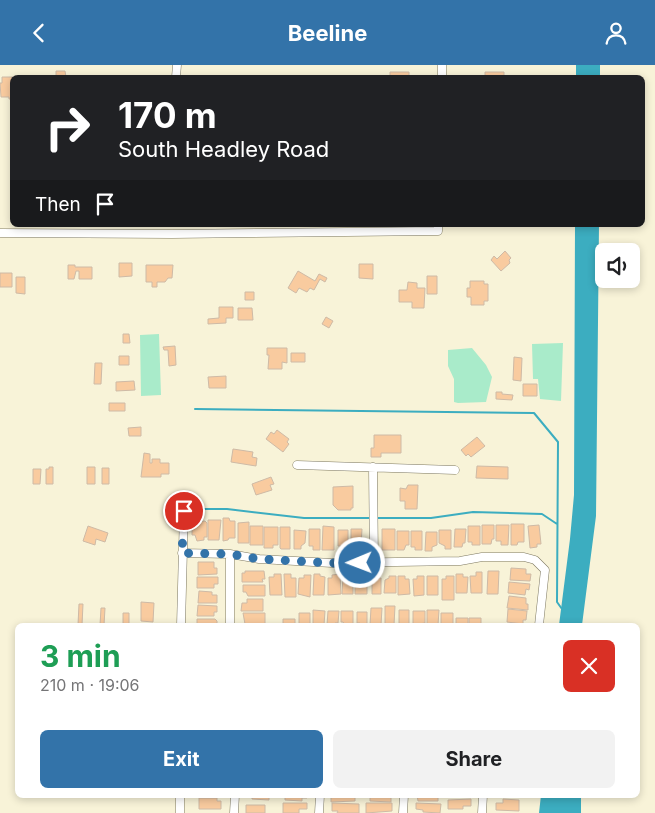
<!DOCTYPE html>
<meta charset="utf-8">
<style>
:root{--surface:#fff;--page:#f2f2f2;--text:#202124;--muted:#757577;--accent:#3373a9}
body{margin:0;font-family:Inter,sans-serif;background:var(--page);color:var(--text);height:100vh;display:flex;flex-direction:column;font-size:19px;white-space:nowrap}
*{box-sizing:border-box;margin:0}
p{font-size:16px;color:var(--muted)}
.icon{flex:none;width:28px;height:28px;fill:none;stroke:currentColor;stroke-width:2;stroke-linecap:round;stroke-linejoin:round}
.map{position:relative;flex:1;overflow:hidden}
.panel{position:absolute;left:15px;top:558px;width:625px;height:175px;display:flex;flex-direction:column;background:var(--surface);border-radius:8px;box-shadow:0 2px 8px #0003}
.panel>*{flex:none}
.top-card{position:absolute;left:10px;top:10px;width:635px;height:152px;border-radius:8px;box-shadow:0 2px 8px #0003;background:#202124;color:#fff;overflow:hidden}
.tools{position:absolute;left:595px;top:178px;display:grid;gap:10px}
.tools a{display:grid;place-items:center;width:45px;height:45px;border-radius:8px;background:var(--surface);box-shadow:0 2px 8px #0003;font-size:25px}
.pin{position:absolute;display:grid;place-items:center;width:42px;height:42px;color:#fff;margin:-21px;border:2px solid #fff;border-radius:50%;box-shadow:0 1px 5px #0007}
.me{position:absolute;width:55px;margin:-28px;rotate:269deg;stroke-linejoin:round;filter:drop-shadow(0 0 4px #0008)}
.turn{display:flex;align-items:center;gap:18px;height:105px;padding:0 25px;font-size:22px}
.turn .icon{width:65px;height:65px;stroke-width:2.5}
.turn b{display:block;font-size:35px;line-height:42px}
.then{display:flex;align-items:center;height:48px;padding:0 25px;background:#0003;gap:10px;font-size:19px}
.round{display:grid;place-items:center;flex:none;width:52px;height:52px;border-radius:8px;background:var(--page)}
.summary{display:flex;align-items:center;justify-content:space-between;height:85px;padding:0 25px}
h1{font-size:30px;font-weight:700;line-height:38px;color:#1e9e55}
.action{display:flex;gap:10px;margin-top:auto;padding:10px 25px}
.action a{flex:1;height:58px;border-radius:8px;background:var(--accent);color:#fff;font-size:20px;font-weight:700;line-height:58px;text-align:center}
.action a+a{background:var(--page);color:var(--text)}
header{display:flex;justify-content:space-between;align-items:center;height:65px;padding:0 25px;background:var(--accent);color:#fff;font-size:22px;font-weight:700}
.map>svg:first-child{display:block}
</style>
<header><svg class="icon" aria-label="back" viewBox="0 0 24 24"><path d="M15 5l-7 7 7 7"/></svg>Beeline<svg class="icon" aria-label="person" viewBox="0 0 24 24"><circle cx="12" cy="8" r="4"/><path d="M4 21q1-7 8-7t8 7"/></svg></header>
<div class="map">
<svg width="655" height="748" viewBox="0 0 655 748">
<rect width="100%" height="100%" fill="#f8f3d8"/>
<path fill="#a9ebca" d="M159 269 161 330 141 331 140 270Z
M563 278 561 336 540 334 538 314H533L532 279Z
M472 283 486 300 492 312 486 337 458 338 454 337V314L448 301V285Z"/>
<path fill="#3cadc0" d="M576 0H600V12H576Z
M575 160H599L596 451 582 560H559L570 474 574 430Z
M541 730H581V748H539Z"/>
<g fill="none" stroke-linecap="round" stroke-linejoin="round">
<path stroke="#3cadc0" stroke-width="2" d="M195 344 534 348 558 377 557 537 562 544
M191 444H227L304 453H371
M376 453H431L473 447 542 449 557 459"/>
</g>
<path fill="#f9cb9f" stroke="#cebaa6" d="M56 6H65L66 12H56Z
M390 7H409V12H390Z
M485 7H504V12H485Z
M2 12H13L12 34H9V32H1L0 18H2Z
M505 186 511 193 509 195 510 198 501 206 491 195 494 191 497 194Z
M119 198H132V211L119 212Z
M359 199H373V214L359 213Z
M68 200H75V202H92V214H79V206H76L74 214H68Z
M146 200H173L172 213H168L165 217H157V222H152V217H146Z
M298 206 315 216 319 209 327 213 325 217 320 214 314 225 310 223 307 227 299 223 296 228 288 223Z
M0 208H12V222H0Z
M427 211H437V229H427Z
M16 212H25V229L16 228Z
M470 216H484V219H488V236H484V240H471V232H467V223H470Z
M408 217 417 218V223H425L424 243H412V237H399V225H407Z
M245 227H254V235H245Z
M219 242H233V253H226V258L208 259V254L219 253Z
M238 243H252L253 255H238Z
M326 252 333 256 329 263 322 259Z
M123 269H129L130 278H123Z
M175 281 176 300 169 301 168 285H164L163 282Z
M267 283H287V298L282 297V304H268L269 290H267Z
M291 288H305V297H291Z
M119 291H129V300H119Z
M514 292 522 293 521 316 513 315Z
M95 298H102L101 319H94Z
M226 311V323H209L208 312Z
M134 316 135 325 116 326V317Z
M523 319H537V331H523Z
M496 327H502V329L513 330 512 335 496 334Z
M109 338H125V346H109Z
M141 362V371H129L128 363Z
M277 365 289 374 287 377 289 379 283 387 266 374 271 367 274 369Z
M374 370H401V388H381V392H371V383H374Z
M477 372 485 381 471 392 468 389 466 391 461 385Z
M233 384 253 387 252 392 257 393 256 401 231 397Z
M144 388 150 389V398H152V394H160V398H169V409H161V412H141Z
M477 401 508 402V414L476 413Z
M49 402H53V419H46V404H49Z
M87 402H95V419H87Z
M102 403H109V419H102Z
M33 404H41L40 419H33Z
M271 412 274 419 270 420 272 425 256 430 252 419Z
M408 420H418L417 444H405V436H400V423L406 424Z
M353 421V443H351V445H338L333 440V422Z
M223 453H229L230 456H235V473H229L228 475 223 476Z
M208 455H221L219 475H208Z
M205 456 207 458V472H204V475L197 476 195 470H192V457Z
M249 457V478H238V458Z
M511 459H524V477H518L517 480H511Z
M482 460H494V474H492L491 479H482Z
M496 460H509L508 480H501V476H496Z
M539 460 541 479H537V482L530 483 528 461Z
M88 461 108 468 105 477 96 474 95 480 83 476Z
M250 461H263V480H250Z
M323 461 334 462V485H322Z
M468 461H480V480H472V477H468Z
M264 462H278V480H273V483H264Z
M280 462H290V484H281L280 483Z
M309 464H320V485H313V481H309Z
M351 464H362L361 481H358V485H351Z
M382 464H395V485H382Z
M455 464H466L465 478H463L462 482H454Z
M294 465 306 466 305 478 301 481V484H294Z
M338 465H348V485H341V481H338Z
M439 465H451V484H445V481L439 478Z
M397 466H409V480H406L404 485H397Z
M411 466H422V485H415V482H411Z
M426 467H437V480L432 482V486H425Z
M198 497H214V503H217V509L198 510Z
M511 503 526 504V509H531L530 516 510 515Z
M245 506H264L265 514H262L263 517H242V508H245Z
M488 506H499L498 529H487Z
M476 507H482V528H471L470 511H476Z
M274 509H281L282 530H270L269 512H274Z
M284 509H291V513H296V532H285Z
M314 509H320V511L325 512 324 530H313Z
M340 509 341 529 328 530V513H332V510Z
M456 509H463V512H468L467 528H456Z
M304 510H311L310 532 298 529 299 513H304Z
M343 511H353V529H342Z
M372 511H377V513H381V529H372Z
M389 511H396V528H384L385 515 389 513Z
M398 511H405V514H409L410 529 398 530Z
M417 511H424V530L414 531 413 514H417Z
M427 511H438V530H427Z
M446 511H454V535H442V514H446Z
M197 512H218V519H214V523H197Z
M355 512H367V529H355Z
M509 517 530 519 529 525 526 524 525 530 508 528Z
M243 520H265V531H248L246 527H243Z
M199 526 212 527V530H217V538H198Z
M509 531 526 533V539H528V545L507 543Z
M247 534H263V546H241L242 538H247Z
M141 537 154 538 153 557 141 556Z
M79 539H83L82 560H78Z
M198 540 217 541V547H214V551H197Z
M385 541H395L394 560H385Z
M101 543H105L104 560H100Z
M371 543H382L381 560H370Z
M508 544 527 546 526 555H523V559L507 557Z
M313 545 325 546 324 560H313Z
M399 545H409V560H399Z
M427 545H439L438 560H427Z
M328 546H339L338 558H335L334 560H327Z
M341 546H353V560H345L343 557H341Z
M413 546H425V558L413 560Z
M357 547H367V560H360V558H357Z
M123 548H129V560H123Z
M243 548H265V560L245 559Z
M299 548H310V560H299Z
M441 548H453V560H441Z
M456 553H468V560H456Z
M469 553H481V560H469Z
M197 554H215L217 556V560H197Z
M283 554H295V560H283Z
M246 730H269V735L252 734V731Z
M285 730H307V733H302V736L285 735Z
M331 730H355V736L331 737Z
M370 730H391V737L370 736Z
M417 730H438V736H418Z
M199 733H217V736H221V744H199Z
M471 734V741H463V744H448V735Z
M503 734 519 735V746L496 745V738H503Z
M283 738H307V744H299V748H283Z
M332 738 359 739V748H337L338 746H332Z
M366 738H392V746L366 748Z
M416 738 441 739 440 748 423 747V745L416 744Z
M246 740H265V748H246Z"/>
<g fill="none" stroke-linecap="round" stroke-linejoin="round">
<g stroke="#7d7860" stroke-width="9">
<path id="minor" d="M176 12 177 0
M442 12V0
M0 168 172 169 438 166V160
M297 400 455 405
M373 402 374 497
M182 488 230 489 259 494 332 498 460 496 482 492H524L535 495 545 505 539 560
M230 489V560
M181 560 184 446
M180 748V730
M234 748 235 730
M319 748 320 730
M403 748 404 730
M482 748 483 730"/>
</g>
<use href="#minor" stroke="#fff" stroke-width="8"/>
</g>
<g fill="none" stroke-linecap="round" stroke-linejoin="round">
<path stroke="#3373a9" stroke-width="9" stroke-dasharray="0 16.2" d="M184 446 182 488 230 489 259 494 332 498H360"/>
</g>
</svg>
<div class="tools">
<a><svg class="icon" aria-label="sound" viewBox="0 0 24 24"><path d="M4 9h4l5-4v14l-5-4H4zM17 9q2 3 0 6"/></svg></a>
</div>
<div class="pin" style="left:184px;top:446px;background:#d93025"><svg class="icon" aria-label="arrive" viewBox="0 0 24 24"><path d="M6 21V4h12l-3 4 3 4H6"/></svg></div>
<svg class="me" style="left:360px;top:498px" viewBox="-20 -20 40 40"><circle r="17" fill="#3373a9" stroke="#fff" stroke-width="3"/><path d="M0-11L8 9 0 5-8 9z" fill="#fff"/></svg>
<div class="top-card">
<div class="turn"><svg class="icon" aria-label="right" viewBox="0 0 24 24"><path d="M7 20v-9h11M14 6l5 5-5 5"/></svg><div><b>170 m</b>South Headley Road</div></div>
<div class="then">Then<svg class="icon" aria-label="arrive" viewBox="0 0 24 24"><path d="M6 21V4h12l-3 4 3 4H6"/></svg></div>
</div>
<section class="panel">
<div class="summary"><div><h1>3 min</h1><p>210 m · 19:06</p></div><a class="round" style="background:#d93025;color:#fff"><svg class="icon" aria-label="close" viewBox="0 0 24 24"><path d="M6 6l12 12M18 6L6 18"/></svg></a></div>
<div class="action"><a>Exit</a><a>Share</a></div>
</section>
</div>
